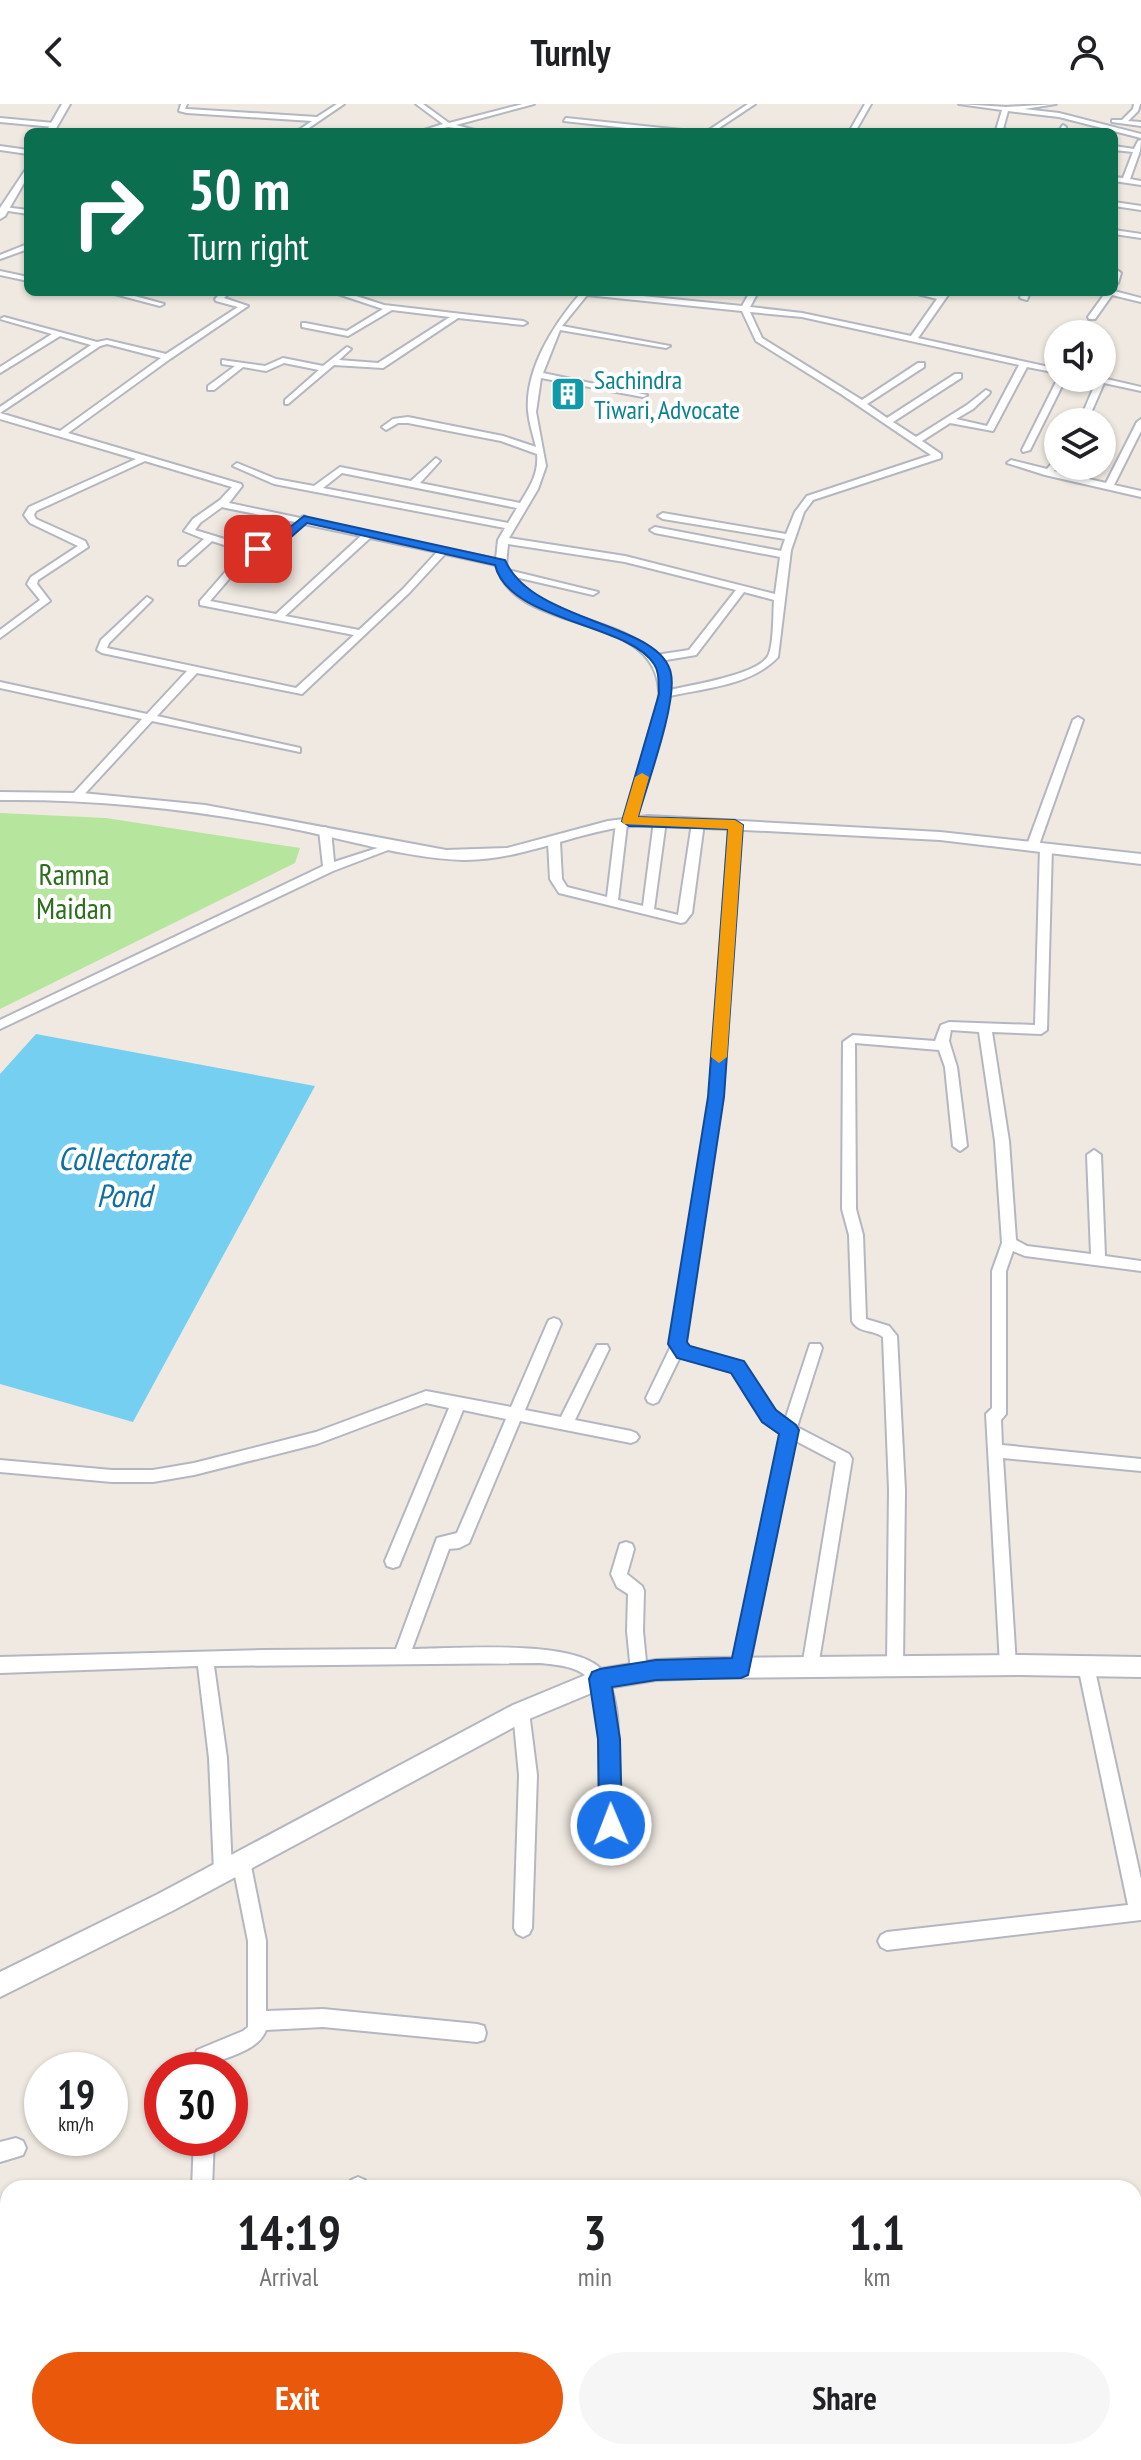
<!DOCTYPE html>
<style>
:root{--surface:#fff;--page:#f6f6f6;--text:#202124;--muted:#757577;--accent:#ea580c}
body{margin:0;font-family:"PT Sans Narrow",sans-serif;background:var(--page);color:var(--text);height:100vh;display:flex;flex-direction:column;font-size:30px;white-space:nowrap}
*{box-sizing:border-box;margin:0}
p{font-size:26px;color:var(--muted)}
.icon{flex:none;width:44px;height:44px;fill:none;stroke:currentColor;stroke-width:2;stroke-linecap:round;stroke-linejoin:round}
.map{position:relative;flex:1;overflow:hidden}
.side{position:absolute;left:0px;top:2076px;width:1142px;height:280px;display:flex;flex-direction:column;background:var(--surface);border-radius:24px 24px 0 0;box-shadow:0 2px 6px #0004}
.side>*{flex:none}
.guide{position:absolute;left:24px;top:24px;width:1094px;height:168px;border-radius:12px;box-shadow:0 2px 6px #0004;background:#0b6e4f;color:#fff;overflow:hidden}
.buttons{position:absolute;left:1044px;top:216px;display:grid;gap:16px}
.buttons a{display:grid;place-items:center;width:72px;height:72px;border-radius:50%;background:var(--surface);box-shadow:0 2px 6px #0004;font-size:40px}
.speed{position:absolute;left:24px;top:1948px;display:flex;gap:16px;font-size:40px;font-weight:700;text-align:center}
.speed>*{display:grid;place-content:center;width:104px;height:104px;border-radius:50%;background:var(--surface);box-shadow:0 2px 6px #0004;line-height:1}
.speed small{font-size:20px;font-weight:400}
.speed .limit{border:12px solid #d22;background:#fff;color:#111}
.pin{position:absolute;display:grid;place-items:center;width:68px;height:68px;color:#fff;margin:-34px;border-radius:16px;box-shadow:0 4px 12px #0006}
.me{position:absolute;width:88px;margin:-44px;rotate:359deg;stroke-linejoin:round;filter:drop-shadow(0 0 6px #0008)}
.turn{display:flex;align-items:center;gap:28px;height:168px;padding:0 32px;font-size:36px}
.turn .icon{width:104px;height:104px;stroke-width:2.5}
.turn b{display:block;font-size:56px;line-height:68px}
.eta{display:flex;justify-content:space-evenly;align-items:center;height:136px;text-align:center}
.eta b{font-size:48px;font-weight:700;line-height:56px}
.button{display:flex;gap:16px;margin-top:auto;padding:16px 32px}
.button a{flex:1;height:92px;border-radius:48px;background:var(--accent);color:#fff;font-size:32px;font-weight:700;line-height:92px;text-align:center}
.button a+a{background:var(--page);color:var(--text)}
header{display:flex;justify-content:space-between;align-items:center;height:104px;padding:0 32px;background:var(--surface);font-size:36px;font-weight:700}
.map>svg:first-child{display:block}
</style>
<header><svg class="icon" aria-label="back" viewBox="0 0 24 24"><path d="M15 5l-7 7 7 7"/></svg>Turnly<svg class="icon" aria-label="person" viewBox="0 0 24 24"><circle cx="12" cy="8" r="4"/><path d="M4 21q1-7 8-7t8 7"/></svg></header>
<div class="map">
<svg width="1141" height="2356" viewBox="0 0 1141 2356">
<rect width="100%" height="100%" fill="#efe9e1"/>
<path fill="#b6e59e" d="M0 709 106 714 300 744 295 759 0 905Z"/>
<path fill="#75cff0" d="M36 930 315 982 133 1318 0 1280V970Z"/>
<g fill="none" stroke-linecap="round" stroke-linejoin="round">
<g stroke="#b4b7c1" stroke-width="4">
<path id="minor" d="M181 0H187L185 5H187L317 13 337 0H344L303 28H296L312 17 187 9 179 7Z
M416 0H423L449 19 523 0H534L456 21 482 28 448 23 429 28H418L443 20Z
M748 0H755L713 28H706Z
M865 0H871L855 28H849Z
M959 0 1006 3 1056 0 1024 5 1059 9 1141 30V34L1059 13 1008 7 1003 25 1015 28 996 26 1002 6Z
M1134 0H1140L1138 7 1128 17 1141 18V22L1112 18V16H1122L1133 5Z
M0 14 54 19 57 21 54 23 0 18Z
M566 14 682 26 685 28H663L564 17Z
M1063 21 1066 23 1064 28H1058Z
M1141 36 1140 47 1130 75 1141 77V81L1114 77V73L1123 74 1133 48 1114 46V42L1134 45 1138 37Z
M0 42 28 46V50L0 46Z
M1114 98 1141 102V106L1114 102Z
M4 103 28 106V110L2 106Z
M1114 126 1141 130V134L1114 130Z
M25 141H28V145L0 155V151Z
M1114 164 1121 169 1118 179 1114 181Z
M0 167 28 173V177L0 171Z
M1114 187 1141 194V198L1112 191 1095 215H1089L1088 213 1106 188Z
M107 188H120L164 200 160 202Z
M222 188H230L224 194 248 202 170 255 68 329 241 380 242 382 229 399 300 414 304 412 308 416 496 455 498 436 505 424 274 380 233 362 237 359 276 375 314 382 340 363 411 377 436 354 440 357 420 379 520 399C530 383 539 369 537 350L501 337 408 319H398L386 326 382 323 393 315 408 313 503 332 536 343C533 331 529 319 528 307 525 265 554 220 580 190L577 188H603L742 202 750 188H758L750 203 802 209 911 232 937 195 910 188 940 191 942 188H950L918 234 1058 265V269L1027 263 993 327 950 319 922 337 941 350V354L813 396 804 408 791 446 778 553C752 581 705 584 670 592L635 717 627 720 618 796 643 802 654 717 660 714 666 717 654 805 678 811 692 719 698 716 702 717 704 719 692 809 685 818 681 819 559 789 550 775 548 738 554 735 560 738 562 775 567 783 607 793 616 719 624 716C633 685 642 653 651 622 654 611 660 597 659 586 654 505 515 533 496 461L445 450 409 489 302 590 197 569 157 612 300 644V648L152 617 80 695H72V691L142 615 0 584V578L147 610 187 567 102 549 97 546 101 536 147 493 152 496 109 539 107 544 296 584 354 531 200 501V497L241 450 246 448 212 437 185 461H179V457L204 435 184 427 193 415 220 396 232 383 145 357 36 407 34 411 36 415 85 437 88 443 38 476 37 480 50 497 0 534V526L40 496 27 480 31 473 78 442 30 419 24 411 29 403 136 355 0 315V303L91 241 60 232 0 269V263L52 230 0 215 4 213 97 238 107 236 166 250 238 203 216 197 215 195ZM587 191 742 207 756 237 841 290 931 351 807 392 795 408 786 430 663 409 658 412 663 415 785 435 781 447 655 423 650 426 655 429 780 453 775 490 625 452 509 434 538 385 546 362 536 308 541 274 643 293 647 291 543 269 560 226 666 244 670 242 562 222ZM750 208 802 213 1019 261 987 322 956 315 973 305 989 290 990 288 986 286 967 301 916 333 893 318 961 274V270H955L887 314 867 300 924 263V259H918L862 296 762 234ZM107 240 161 254 60 327 0 309 100 242ZM342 369 517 404 508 419 323 384ZM222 403 226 404 295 418 276 435 254 444 195 426 200 419ZM304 420 361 432 276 510 210 497 247 454 282 439ZM370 434 437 448 403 485 359 526 285 512ZM508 440 625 458 736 486 689 546 656 551C623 513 531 513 511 472L593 491 598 488 508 466 506 461ZM744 488 774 496C773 509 774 541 768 552 757 571 691 581 669 586L666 564 660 557 696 551Z
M332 188H344L384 201 523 217 527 219 523 221 458 214 383 264 334 261 288 300H285V296L319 266 284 259 266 267 243 263 214 286H208V282L235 262 222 260V256L265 262 283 254 323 262 347 243 351 245 339 256 378 259 450 213 392 206 348 232 302 223V219H305L347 227 383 205Z
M1022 188H1030L1027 196 1020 194Z
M1058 274H1066L1030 346 1023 348 1022 346Z
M1086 274H1102L1141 283V287L1104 279 1087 318H1079L1096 278Z
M1141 315V327L1114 381 1141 387V393L1045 371 1007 359 1011 356 1047 365 1058 352V361L1054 367 1106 379 1137 318Z
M1078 613 1083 616 1039 741 1033 744 1029 743 1027 741 1073 616Z
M735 718 741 721 722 993 684 1239 688 1244 743 1259 765 1297 785 1316 810 1240H820L822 1244 797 1323 849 1350 852 1355 818 1563 816 1568 810 1571 804 1568 802 1563 836 1358 794 1336 749 1564 747 1569 741 1572 735 1569 733 1564 781 1329C757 1316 746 1290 733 1268L680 1253 658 1298 653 1300 648 1298 646 1294 671 1242 710 993 729 721Z
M325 723 331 726 334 758 390 740 396 743 333 767 0 925V916L323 762 319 726Z
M1046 740 1052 743 1047 926 1041 930 992 928 1009 1037 1016 1136 1027 1142 1091 1150 1087 1051 1094 1046 1101 1051 1105 1152 1141 1157V1167L1025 1152 1013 1147 1006 1167V1310L1001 1316 1002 1341 1141 1355V1367L1003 1354 1016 1561 1014 1566 1008 1569 1002 1566 1000 1561 986 1310 992 1304V1167L1002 1139 995 1037 979 928 951 926 949 937 957 963 967 1042 960 1047 953 1042 945 963 939 946 855 939 856 1105 863 1131 866 1215 889 1222 897 1232 905 1386 903 1562 901 1567 895 1570 889 1567 887 1562 889 1386 883 1233C873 1225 859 1230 852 1217L849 1131 842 1105 843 938 853 931 935 937 941 921 949 918 1035 921 1040 743Z
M554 1214 559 1216 561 1220 525 1306 561 1313 597 1241H607L609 1245 575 1316 631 1327 636 1329 639 1333 636 1337 631 1339 520 1317 469 1439 459 1444 449 1445 412 1545C452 1545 581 1534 603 1568 620 1592 618 1630 619 1658 620 1680 625 1738 617 1756L611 1759 605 1756 602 1750C603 1718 607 1600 591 1577 580 1562 557 1561 540 1559L214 1562 227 1654 232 1767 229 1773 223 1776 217 1773 214 1767 209 1654 198 1562 0 1569V1553L263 1546 396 1545 437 1434 457 1429 506 1315 463 1306 401 1457 399 1462 393 1464 387 1462 385 1457 449 1304 426 1299 317 1340 194 1371 153 1378H112L0 1368V1356L112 1366H153L194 1359 316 1328 426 1287 511 1303 547 1220 549 1216Z
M626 1438 632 1440 634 1445 627 1470 642 1482 644 1487 643 1527 647 1568 645 1573 639 1576 633 1573 631 1568 627 1527 628 1490 617 1483 611 1470 620 1440Z
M1086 1554 1092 1557 1094 1562 1141 1775V1816L887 1846 881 1843 878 1837 881 1831 887 1828 1128 1801 1078 1562 1080 1557Z
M521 1600 527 1602 529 1608 537 1671 532 1824 529 1830 523 1833 517 1830 514 1824 519 1671 513 1608 515 1602Z
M241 1748 247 1751 250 1757 266 1837V1907L323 1905 477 1920 484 1922 486 1929 484 1936 477 1938 323 1923 266 1926C259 1946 230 1952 211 1960L209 1966H189L197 1946 243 1927 248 1923V1837L232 1757 235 1751Z
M16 2034 23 2037 26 2044 23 2051 0 2058V2038Z
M194 2034H214L212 2084H192Z
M358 2073 365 2076 368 2084H348L351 2076Z
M106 2348H128L127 2356H105Z
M176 2348H198L197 2356H175Z
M345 2348H367V2356H345Z
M557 2348H579L580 2356H558Z"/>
</g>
<g stroke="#b4b7c1" stroke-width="4">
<path id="tertiary" d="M62 0H70L54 28H46Z
M28 62V72L5 112 0 115V104Z
M0 688 82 689 205 701 446 746 507 744 608 717 648 712 940 728 1141 750V760L940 736 648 721C584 722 527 757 463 756 403 754 343 734 284 723 190 705 96 695 0 696Z
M1020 1551 1141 1553V1573L1020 1571 700 1574 656 1576 601 1585 529 1615 174 1806 0 1893V1868L158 1790 513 1601 600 1565 656 1556 700 1554Z"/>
</g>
<use href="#minor" fill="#fff" fill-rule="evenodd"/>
<use href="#tertiary" fill="#fff" fill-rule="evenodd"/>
</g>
<path fill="#1a73e8" stroke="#114b97" stroke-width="2" d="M304 412 505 456C533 520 662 518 671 570 677 600 647 680 638 713L735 716 743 721 724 993 687 1238 690 1242 744 1257 776 1306 796 1321 799 1326 748 1571 741 1574 656 1576 612 1583 620 1635 622 1721 619 1729 611 1732 603 1729 599 1721 598 1635 589 1575 592 1568 600 1565 656 1556 732 1554 779 1330 762 1318 731 1269 677 1254 668 1240 708 993 728 725 629 722 622 717 659 590C658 579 660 569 654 560 628 519 509 518 495 461L307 419 283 440 258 449 252 445 275 435Z"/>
<path fill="#f59e0b" d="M642 669 649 673 638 713 735 716 743 721 727 953 719 959 711 953 728 725 624 720 622 717 635 673Z"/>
<defs>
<g id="building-square" transform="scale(1.8)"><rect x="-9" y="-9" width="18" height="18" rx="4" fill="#0f9aa8" stroke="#fff"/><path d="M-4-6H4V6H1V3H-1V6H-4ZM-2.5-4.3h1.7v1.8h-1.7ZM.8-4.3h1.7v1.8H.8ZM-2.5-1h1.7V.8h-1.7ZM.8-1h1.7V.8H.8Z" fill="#fff"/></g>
</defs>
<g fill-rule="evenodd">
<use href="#building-square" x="568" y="290"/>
</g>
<g text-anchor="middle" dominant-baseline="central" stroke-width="8" stroke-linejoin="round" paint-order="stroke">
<g font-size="26" fill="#0d838f" stroke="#fff" text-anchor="start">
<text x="594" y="275">Sachindra<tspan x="594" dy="30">Tiwari, Advocate</tspan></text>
</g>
<g font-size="30" fill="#2c6e1b" stroke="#fff">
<text x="74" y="769">Ramna<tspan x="74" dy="34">Maidan</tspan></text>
</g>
<g font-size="32" font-style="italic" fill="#0d6fa3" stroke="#fff">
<text x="124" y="1054">Collectorate<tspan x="124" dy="37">Pond</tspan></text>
</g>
</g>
</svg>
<div class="buttons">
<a><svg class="icon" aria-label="sound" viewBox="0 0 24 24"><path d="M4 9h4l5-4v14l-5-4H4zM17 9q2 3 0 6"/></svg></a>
<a><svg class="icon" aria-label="layers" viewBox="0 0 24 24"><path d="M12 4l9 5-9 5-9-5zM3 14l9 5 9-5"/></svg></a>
</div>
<div class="speed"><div>19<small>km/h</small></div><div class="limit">30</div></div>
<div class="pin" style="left:258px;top:445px;background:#d93025"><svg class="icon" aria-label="arrive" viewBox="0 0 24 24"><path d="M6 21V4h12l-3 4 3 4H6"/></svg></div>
<svg class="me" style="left:611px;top:1721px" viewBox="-20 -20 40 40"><circle r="17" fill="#1a73e8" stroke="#fff" stroke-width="3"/><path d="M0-11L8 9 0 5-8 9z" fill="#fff"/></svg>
<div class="guide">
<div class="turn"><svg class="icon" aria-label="right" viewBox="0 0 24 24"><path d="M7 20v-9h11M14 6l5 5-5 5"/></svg><div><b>50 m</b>Turn right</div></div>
</div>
<section class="side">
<div class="eta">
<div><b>14:19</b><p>Arrival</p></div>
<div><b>3</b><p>min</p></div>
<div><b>1.1</b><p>km</p></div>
</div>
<div class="button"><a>Exit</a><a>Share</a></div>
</section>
</div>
